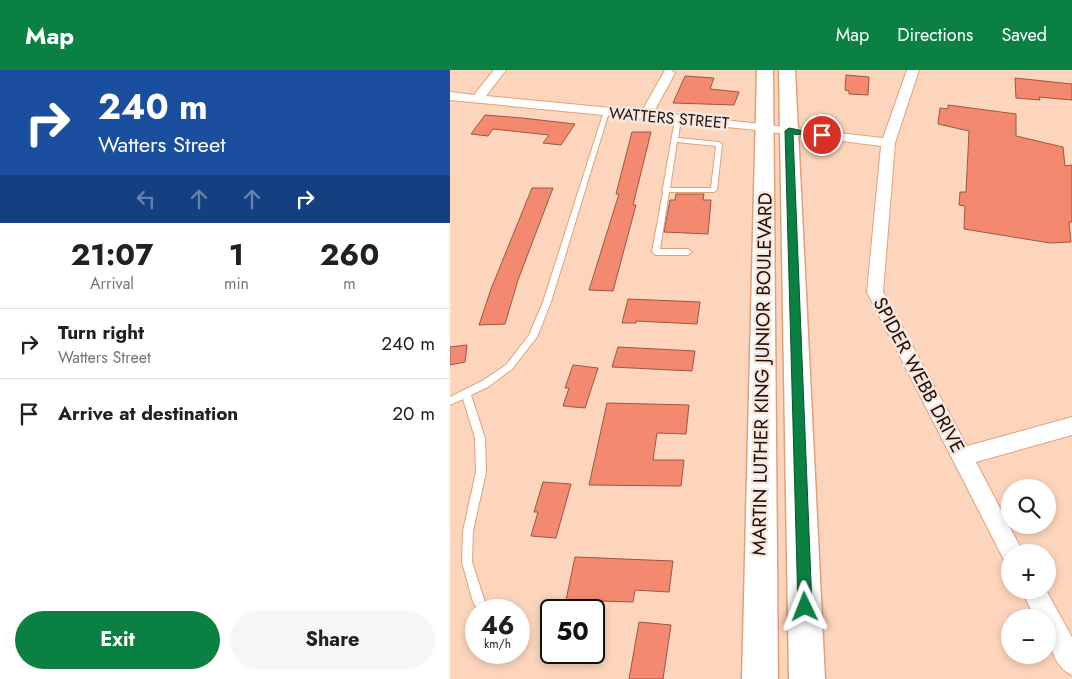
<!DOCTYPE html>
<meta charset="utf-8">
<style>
:root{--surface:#fff;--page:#f6f6f6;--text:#202124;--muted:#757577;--line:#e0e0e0;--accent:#0b8043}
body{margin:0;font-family:Jost,sans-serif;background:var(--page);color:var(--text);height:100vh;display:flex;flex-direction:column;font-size:19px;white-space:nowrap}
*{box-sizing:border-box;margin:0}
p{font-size:16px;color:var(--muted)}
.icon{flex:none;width:28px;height:28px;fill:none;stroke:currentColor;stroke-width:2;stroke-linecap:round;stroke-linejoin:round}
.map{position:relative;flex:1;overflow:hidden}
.drawer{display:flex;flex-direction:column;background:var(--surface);width:450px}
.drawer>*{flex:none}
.hud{background:#1a4fa0;color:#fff;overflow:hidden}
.tools{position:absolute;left:551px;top:409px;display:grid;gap:10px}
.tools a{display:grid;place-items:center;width:55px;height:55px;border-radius:50%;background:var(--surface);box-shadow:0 2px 8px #0003;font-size:25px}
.speed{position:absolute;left:15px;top:529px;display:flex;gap:10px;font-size:25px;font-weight:700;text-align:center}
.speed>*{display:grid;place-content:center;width:65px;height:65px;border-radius:50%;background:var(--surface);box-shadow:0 2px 8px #0003;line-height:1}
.speed small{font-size:12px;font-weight:400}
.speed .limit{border:2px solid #111;border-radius:8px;background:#fff;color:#111}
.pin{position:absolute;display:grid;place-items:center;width:42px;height:42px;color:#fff;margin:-21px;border:2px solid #fff;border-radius:50%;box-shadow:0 1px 5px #0007}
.me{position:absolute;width:55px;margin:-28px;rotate:358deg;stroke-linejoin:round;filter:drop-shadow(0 0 4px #0008)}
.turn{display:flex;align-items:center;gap:18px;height:105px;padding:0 15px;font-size:22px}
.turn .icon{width:65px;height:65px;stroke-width:2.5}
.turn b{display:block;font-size:35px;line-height:42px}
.lanes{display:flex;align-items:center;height:48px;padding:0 15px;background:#0003;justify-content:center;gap:25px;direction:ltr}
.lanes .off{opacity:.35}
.eta{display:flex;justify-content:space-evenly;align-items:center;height:85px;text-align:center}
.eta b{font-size:30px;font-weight:700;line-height:35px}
.cta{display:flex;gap:10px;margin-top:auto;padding:10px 15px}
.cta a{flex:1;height:58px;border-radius:30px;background:var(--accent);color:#fff;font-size:20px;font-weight:700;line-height:58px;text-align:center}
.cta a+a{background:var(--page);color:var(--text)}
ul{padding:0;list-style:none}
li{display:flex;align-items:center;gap:15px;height:70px;padding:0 15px;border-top:1px solid var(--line)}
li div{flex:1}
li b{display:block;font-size:19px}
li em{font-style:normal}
header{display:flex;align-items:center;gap:30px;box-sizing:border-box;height:70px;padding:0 25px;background:var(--accent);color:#fff}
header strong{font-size:24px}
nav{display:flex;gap:28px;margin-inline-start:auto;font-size:18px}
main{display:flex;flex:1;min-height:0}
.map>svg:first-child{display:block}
</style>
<header>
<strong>Map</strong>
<nav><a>Map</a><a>Directions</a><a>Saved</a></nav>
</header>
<main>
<section class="drawer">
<div class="hud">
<div class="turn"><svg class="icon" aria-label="right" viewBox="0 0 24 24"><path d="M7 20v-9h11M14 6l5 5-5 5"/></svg><div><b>240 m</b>Watters Street</div></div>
<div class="lanes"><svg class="icon off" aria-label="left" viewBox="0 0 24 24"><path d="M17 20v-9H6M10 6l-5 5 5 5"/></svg><svg class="icon off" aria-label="ahead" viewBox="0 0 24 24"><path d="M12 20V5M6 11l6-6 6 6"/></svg><svg class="icon off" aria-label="ahead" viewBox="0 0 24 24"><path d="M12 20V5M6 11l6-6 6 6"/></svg><svg class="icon" aria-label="right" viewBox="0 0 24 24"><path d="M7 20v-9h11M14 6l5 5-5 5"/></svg></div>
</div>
<div class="eta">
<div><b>21:07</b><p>Arrival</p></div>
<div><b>1</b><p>min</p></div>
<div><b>260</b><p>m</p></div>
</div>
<ul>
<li><svg class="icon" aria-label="right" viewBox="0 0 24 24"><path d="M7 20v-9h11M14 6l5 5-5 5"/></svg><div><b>Turn right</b><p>Watters Street</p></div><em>240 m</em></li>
<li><svg class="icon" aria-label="arrive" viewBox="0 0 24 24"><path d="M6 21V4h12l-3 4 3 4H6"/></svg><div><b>Arrive at destination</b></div><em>20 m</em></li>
</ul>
<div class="cta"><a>Exit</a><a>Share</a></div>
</section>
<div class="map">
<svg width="622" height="609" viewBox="0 0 622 609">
<rect width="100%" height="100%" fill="#fdd5bc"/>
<path fill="#f3896f" stroke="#9a5746" d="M396 5 419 7 418 25 399 24V21L395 20Z
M235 6 264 8 260 19 289 22 284 35 223 33Z
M565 8 622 14V30L589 27 590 30 566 28Z
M498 35 566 44V66L613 77 615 96 622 95V152H619L621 172 600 173 514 159 515 136 509 135 510 122H516L519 61 488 54 490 38 498 39Z
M35 45 72 48 125 54 111 75 93 73 99 65 43 59 38 66 21 64Z
M182 62H201L183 135H186L163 221 139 220 169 124H166Z
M82 118H103L68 210 55 254 29 255 41 219Z
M226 124H254L253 130H261L258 164 214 162 220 130H225Z
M178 229 250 232 247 254 186 251V253H172Z
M17 275 15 292 0 295V277Z
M168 277 245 281 242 301 162 297Z
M123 295 148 298 135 338 113 336 119 318H115Z
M157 333 239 335 236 364 207 363 203 390H234L231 416 139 415Z
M93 412 121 414 106 468 81 466 88 442H84Z
M125 487 223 491 219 522 185 520 183 532 116 530Z
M189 552 221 555 213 609H179Z"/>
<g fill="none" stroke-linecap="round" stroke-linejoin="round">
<g stroke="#e0a177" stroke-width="2">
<path id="lane" d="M154 41 159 42 101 232 87 267 62 299 38 317 21 325 35 368 36 402 23 461 22 492 35 532 33 536 29 538 25 536 23 532 12 492 13 461 26 402 25 368 13 329 0 335V327L32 311 56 295 79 265 93 232Z
M228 47 231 49 228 68 269 72 272 74 267 120 264 122H219L210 179H238L242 182 238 185H206L202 182 213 122 212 120 213 118 225 49ZM227 72 266 76 261 118H220Z"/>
</g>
<g stroke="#e0a177" stroke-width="2">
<path id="street" d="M44 0H56L36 26 192 41 215 0H221L225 3 204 42 433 68 457 0H469L445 73 433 222 517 376 622 347V365L526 392 573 482H560V493L554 490 417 222 431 76 297 59 0 30V22L24 25Z
M571 520H596L622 567V605C601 596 598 568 598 548H585Z"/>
</g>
<g stroke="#e0a177" stroke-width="3">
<path id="secondary" d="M307 0H323L328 609H292Z
M329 0H345L375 609H339Z"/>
</g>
<use href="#lane" fill="#fff" fill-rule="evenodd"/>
<use href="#street" fill="#fff" fill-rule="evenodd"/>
<use href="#secondary" fill="#fff" fill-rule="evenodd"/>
</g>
<path fill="#0b8043" stroke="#07532c" d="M339 58 376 65 372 67 343 64 362 537 360 542 355 545 350 542 348 537 335 61Z"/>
<g text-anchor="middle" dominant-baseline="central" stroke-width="5" stroke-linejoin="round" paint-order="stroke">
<g font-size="16" fill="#230d00" stroke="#f6e8e0">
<text transform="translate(219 48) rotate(5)">WATTERS STREET</text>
</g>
<g font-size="19" fill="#230d00" stroke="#f6e8e0">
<text transform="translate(312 304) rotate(-89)">MARTIN LUTHER KING JUNIOR BOULEVARD</text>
<text transform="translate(469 305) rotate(62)">SPIDER WEBB DRIVE</text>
</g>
</g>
</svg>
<div class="tools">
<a><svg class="icon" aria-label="search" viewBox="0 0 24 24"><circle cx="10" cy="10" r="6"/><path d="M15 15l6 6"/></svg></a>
<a>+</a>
<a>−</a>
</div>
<div class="speed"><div>46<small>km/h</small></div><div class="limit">50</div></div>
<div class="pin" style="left:372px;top:65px;background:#d93025"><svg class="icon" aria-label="arrive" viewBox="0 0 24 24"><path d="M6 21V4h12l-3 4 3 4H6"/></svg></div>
<svg class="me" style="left:355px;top:537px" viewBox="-20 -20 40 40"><path d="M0-17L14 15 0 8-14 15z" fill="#0b8043" stroke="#fff" stroke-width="4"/></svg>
</div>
</main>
